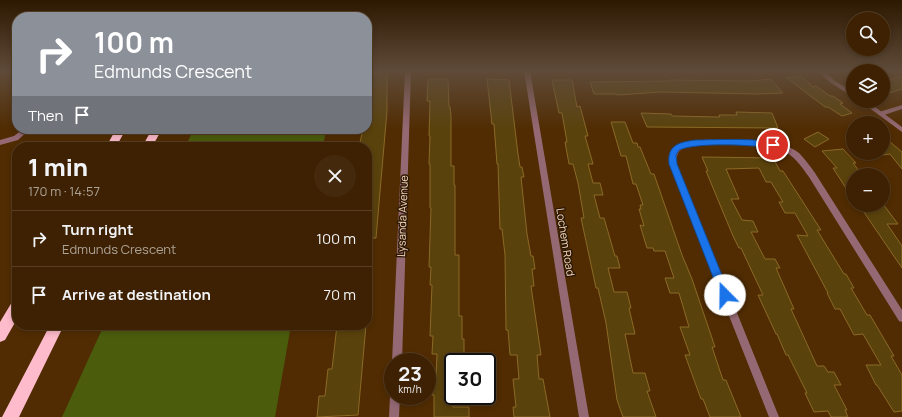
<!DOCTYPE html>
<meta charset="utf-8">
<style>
:root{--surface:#3d2102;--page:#44290c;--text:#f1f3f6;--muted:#ada399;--line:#563e24}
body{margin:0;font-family:Manrope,sans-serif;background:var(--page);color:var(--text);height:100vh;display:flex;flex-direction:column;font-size:15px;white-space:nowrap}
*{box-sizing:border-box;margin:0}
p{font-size:13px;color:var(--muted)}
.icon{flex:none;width:22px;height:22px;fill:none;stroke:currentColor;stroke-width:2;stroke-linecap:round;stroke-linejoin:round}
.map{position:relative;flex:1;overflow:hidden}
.details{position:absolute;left:12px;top:142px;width:360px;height:188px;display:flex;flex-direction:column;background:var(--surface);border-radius:16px;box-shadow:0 2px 6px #0003,0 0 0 1px var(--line)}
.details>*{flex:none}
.hud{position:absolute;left:12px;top:12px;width:360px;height:122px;border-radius:16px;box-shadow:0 2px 6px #0003,0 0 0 1px var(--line);background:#8c9099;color:#fff;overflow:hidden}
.buttons{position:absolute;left:846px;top:12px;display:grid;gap:8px}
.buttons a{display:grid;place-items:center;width:44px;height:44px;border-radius:50%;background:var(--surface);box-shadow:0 2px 6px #0003,0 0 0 1px var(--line);font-size:20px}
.speed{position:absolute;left:384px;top:353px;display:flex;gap:8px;font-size:20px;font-weight:700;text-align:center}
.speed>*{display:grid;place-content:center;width:52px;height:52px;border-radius:50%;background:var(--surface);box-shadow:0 2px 6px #0003,0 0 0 1px var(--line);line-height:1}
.speed small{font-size:10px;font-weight:400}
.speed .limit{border:2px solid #111;border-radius:6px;background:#fff;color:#111}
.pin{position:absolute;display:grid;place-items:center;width:34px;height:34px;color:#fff;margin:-17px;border:2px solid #fff;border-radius:50%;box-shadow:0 1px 4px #0007}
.me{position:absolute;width:44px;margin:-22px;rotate:338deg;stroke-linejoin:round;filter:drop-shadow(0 0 3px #0008)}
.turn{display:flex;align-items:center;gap:14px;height:84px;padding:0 16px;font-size:18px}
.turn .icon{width:52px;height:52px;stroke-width:2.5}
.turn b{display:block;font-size:28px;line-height:34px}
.then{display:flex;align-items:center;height:38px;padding:0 16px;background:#0003;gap:8px;font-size:15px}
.round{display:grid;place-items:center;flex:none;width:42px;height:42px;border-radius:21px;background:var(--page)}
.head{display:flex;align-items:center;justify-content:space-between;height:68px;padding:0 16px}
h1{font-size:24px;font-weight:800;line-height:30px}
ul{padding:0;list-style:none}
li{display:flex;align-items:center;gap:12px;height:56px;padding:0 16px;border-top:1px solid var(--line)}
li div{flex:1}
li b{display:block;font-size:15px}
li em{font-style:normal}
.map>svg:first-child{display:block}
</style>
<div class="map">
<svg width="902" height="417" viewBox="0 0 902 417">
<rect width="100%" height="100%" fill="#512c02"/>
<path fill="#4b5d0d" d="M194 129H326L323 147H185Z
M104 325H291L275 417H62Z"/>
<path fill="#5a420c" stroke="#8b6a27" d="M376 71H387V111L376 238H367V147H359L363 129H367V75H376Z
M801 76 813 87 816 86 830 96H833L843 103 840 104 852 113 842 116 828 107H825L787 78Z
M902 76V89L883 95V82Z
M428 79H448L449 107H450L451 116V166H454V185H455V255H459V316H462V339H464V354H456V362H453V407H469V417H434V395H432L433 378H436L437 354H432L433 336H430L432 285H430L431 267H429L431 208H430V164H429L430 136H429L430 101H427Z
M487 79 509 80 518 154 520 167H522L524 177H521L527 234 531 256H533L535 269H532L534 286H531L541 355H537L539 379H543L550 417H514L513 407H516L513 379H519L517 355H510L508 330H506L505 255 502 229H500L498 164H497L494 124H492Z
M771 79 783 93 757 94 661 92 617 95 616 94H594L590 82 670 81V80L751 81Z
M552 80H572L577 107 580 106 588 136H585L593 164H588L593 183H600L603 195H594L600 218H604L615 256H617L620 268H608L614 292H627L631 308H629L635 334H625L633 373H645L650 391H647L656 417H623L617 400 606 323 598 288H596L581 218H584L578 183 573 164H569L565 142H567L562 113H559Z
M736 112 772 113 778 128 647 127 641 113 671 114 672 116 720 117 719 115H737Z
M611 122H625L633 143H637L638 147H640L651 174H654L682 255 692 279 715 347H712L723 380H726L741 417H710L703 399H701L685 355H690L680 327H689L679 293H670L665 278H674L665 251H654L653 248H647L640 225 644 226 639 209H641L640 205H643L636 184H633L626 156H621Z
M818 132 829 139 815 147 804 139Z
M883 136 902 152V169L890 154 883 155Z
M843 149 856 163H853L862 175H853V199L833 168H837L822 151Z
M702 157 773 158 780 171H783L821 230H817L844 274H846L854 288H851L867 315H870L894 356H891L902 375V411L894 412 877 385H876L866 365H881L863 334 854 335 840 309H835L827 293H828L797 235 808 236 795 213H785L779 202H783L771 182H766L759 168 726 169 739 199H731L742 220 753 221 758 232H751L765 259H775L780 268H776L794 309H791L817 366H824L828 372H834L841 385H834L847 410H845L848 417H831L828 411 814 412 805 393H807L788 355H786L777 334H776L758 295H763L741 248H739L733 236 706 171H708Z
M883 204 898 224H887L902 246V268L859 205H883Z
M337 325H366L358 415 317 417 319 396H325L328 369H332Z"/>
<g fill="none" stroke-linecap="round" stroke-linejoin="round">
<path fill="#956974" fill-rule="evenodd" d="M405 71H411L402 362H393V364L392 362Z
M524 71H530L589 417H579Z
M902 105V109L881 116 878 114 879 112Z
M23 129H30L18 140 0 145V140L14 136Z
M732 140C753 140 781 139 799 153 805 159 810 166 815 173L902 310V322L899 321 809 177C801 166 794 155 781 150 767 144 692 141 681 150 676 153 677 159 677 164L779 417H769L669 164C669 159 670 153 673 149 682 137 718 140 732 140Z
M391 392H393V396H400L399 417H389L390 396Z"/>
<path fill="#956974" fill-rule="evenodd" d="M817 71H824L835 81 853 92V97L831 83Z
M860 101H867L902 127V132Z"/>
<path fill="#fdbbcb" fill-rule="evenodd" d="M116 129H126L116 147H106Z
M152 129H162L152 147H142Z
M17 300V319L5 340 0 342V322L12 302Z
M50 325H64L19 417H2Z"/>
</g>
<linearGradient id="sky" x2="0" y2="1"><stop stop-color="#2d1801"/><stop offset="0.55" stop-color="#5f4b39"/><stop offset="1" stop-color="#5f4b39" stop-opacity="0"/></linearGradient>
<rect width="902" height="129" fill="url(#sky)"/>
<path fill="#1a73e8" stroke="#114b97" d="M696 140C709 140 770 137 777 145L773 148C751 145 698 142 679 150L676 155 677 164 730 295 728 298 725 300 721 298 720 295 669 164C667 145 679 142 696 140Z"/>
<g text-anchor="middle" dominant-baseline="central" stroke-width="3" stroke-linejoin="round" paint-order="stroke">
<g font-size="11" fill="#f7dac1" stroke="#2d1804">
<text transform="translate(402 216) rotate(-88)">Lysanda Avenue</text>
<text transform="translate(566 242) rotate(81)">Lochem Road</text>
</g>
</g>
</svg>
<div class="buttons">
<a><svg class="icon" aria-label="search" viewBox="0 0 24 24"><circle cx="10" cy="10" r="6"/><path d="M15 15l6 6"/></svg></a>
<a><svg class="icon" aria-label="layers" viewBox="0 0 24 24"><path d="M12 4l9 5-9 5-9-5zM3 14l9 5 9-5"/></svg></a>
<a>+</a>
<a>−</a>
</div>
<div class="speed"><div>23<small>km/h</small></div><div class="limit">30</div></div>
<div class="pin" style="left:773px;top:145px;background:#d93025"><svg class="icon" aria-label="arrive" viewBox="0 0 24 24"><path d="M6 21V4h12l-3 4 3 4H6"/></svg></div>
<svg class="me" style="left:725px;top:295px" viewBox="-20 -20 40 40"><circle r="19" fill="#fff"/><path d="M0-13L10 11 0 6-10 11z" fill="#1a73e8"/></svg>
<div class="hud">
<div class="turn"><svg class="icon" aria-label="right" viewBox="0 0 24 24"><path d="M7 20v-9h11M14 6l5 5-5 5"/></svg><div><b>100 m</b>Edmunds Crescent</div></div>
<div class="then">Then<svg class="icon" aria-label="arrive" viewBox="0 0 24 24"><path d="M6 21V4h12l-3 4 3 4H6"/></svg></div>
</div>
<section class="details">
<div class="head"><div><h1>1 min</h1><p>170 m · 14:57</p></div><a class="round"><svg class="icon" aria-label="close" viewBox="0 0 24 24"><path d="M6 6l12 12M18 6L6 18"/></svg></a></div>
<ul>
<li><svg class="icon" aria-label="right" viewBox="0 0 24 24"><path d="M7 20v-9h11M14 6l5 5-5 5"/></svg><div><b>Turn right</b><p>Edmunds Crescent</p></div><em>100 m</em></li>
<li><svg class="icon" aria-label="arrive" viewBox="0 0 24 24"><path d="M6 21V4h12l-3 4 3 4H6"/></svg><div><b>Arrive at destination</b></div><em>70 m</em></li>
</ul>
</section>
</div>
